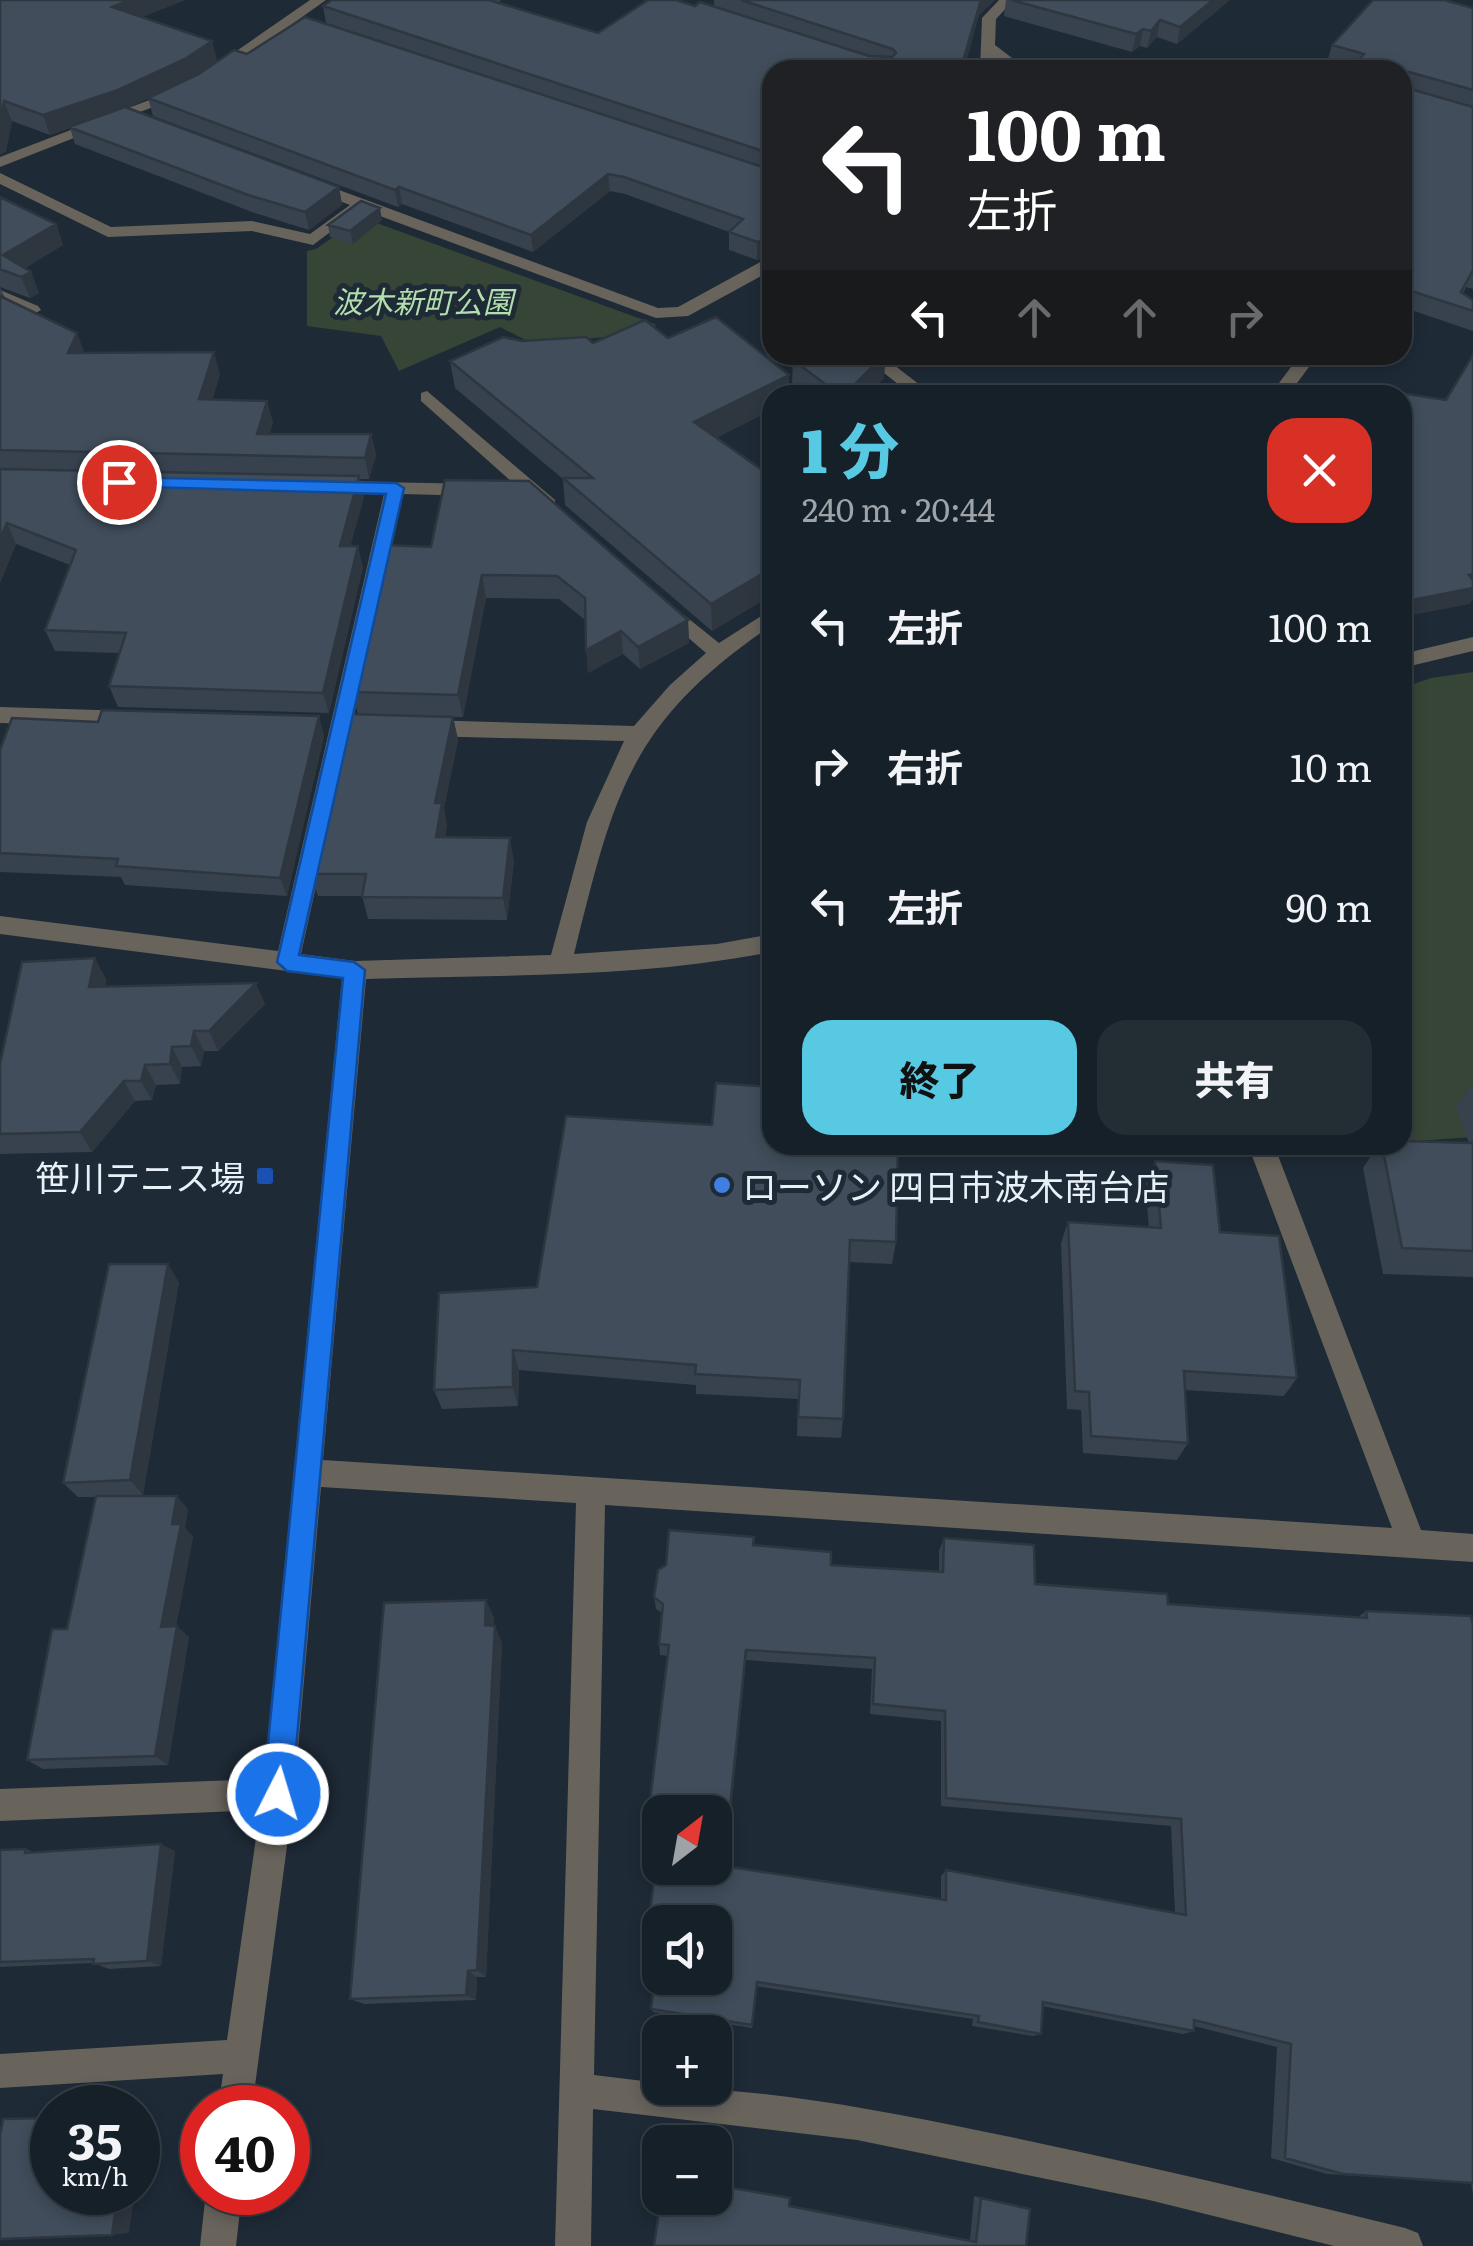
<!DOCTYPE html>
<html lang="ja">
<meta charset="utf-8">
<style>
:root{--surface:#162028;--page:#232d34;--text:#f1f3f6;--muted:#9ea3a8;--line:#353e45;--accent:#58c9e3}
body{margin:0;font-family:Literata,"Noto Sans JP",serif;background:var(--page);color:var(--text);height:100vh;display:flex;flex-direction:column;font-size:38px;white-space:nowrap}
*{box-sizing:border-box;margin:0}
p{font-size:32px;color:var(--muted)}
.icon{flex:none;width:55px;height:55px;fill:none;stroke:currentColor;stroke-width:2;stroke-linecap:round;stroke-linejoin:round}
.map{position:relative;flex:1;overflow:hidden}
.side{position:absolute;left:762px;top:385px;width:650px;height:770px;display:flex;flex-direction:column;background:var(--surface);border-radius:30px;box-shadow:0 5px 15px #0003,0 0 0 2px var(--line)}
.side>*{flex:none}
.hud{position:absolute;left:762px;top:60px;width:650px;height:305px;border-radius:30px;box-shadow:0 5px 15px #0003,0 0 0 2px var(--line);background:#202124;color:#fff;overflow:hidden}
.needle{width:65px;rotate:31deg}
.controls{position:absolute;left:642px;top:1795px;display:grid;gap:20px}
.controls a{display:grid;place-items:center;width:90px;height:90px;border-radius:20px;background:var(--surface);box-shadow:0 5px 15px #0003,0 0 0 2px var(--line);font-size:50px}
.speed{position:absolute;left:30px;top:2085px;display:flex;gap:20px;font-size:50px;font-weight:700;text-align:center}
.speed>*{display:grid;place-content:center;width:130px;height:130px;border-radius:50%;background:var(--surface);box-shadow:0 5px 15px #0003,0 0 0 2px var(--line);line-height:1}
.speed small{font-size:25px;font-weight:400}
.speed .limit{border:15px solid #d22;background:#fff;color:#111}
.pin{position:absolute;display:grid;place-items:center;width:85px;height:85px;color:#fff;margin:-42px;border:5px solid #fff;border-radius:50%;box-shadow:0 2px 10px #0007}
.me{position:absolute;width:110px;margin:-55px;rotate:5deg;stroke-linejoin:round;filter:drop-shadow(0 0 8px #0008)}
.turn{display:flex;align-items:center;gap:35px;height:210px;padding:0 40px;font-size:45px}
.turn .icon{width:130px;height:130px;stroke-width:2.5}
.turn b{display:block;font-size:70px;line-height:85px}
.lanes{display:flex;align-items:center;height:95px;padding:0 40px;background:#0003;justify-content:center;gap:50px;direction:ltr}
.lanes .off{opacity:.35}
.round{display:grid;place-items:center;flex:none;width:105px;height:105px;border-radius:30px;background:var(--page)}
.head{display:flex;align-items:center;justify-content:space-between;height:170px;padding:0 40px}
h1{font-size:60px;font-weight:800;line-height:75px;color:var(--accent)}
.action{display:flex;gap:20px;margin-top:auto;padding:20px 40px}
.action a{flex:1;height:115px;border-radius:30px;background:var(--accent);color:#111;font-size:40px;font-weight:800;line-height:115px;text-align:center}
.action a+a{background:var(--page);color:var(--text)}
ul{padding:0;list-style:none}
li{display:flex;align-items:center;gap:30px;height:140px;padding:0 40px}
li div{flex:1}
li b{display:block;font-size:38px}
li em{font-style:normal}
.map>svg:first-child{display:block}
</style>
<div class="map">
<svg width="1473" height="2246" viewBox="0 0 1473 2246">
<rect width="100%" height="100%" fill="#1e2a36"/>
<path fill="#364535" d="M356 221H371L655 324 656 332 533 344 500 327 399 371 381 336 307 326V251L316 249Z
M1473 672V1137L1403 1142 1402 688 1431 678Z"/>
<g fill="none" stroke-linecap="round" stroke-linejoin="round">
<path fill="#68645c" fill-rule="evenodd" d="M310 0H326L222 74H212V68Z
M999 0H1014L996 19 995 45 1028 70H1011L995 58 994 70H980L982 18Z
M173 91 186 94 0 167V157Z
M0 173 111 227 252 221 310 234 350 205 306 188V182L312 180 658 308 678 307 766 259 772 258V270L688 316 656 318 361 209 313 245 252 231 108 237 0 184Z
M0 290 38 306 41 310 32 315 0 301Z
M861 355H881L933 395H912Z
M1300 355H1318L1288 395H1270Z
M427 391 555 500V508H541L421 401V393Z
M332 481 475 484 484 490 475 496 403 494 301 954 355 961 551 955 587 822 624 741 425 736 414 728 425 720 634 726 670 685 706 653 657 611V601L664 599 719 643 772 609V625C629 722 614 794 574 954L717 944 772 934V952C640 978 501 975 366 979L323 1460 1392 1528 1248 1145H1274L1421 1530 1473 1534V1562L605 1505 594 2075 660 2083V2088C766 2088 872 2109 976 2130 1120 2159 1262 2193 1405 2228L1418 2233 1423 2246H1334L1149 2200 857 2140 593 2109 591 2246H555L576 1503 321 1487 294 1794 252 2108H218L223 2074 0 2088V2054L227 2040 260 1810 0 1821V1789L264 1779 342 978 0 934V916L278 951 384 494 325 491V483Z
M1473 637V651L1402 668V654Z
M0 707 130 711 141 719 130 727 0 723Z
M206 2192H242L236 2246H200Z"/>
</g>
<path fill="#38424e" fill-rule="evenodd" d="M0 0H185L142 17 217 60 192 78 247 54 538 93 326 23 323 6 332 0H501L498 3 598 33 695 6 714 7V0H995L979 15 966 62 772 70V256L757 260 729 250V232L625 194 610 191 533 252 402 204 398 207 153 116 148 98 127 108 339 187 342 205 309 230 252 212 75 144 70 128 50 135 12 121 6 151 0 155Z
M1006 0H1230L1177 44 1157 37 1147 48 1140 46 1132 52 1004 16Z
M1473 8V289L1466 287 1463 294 1473 300V331L1402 307V70L1352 69 1327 62 1332 45Z
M0 197 56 224 63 245 25 268 31 272 39 293 30 298 0 287Z
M382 220 353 244 330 237 328 225Z
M0 287 5 298 84 353 220 374 212 400 273 422 269 434H371L376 455 369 479H360L364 497 350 546 363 567 329 713 118 707 109 686 119 653 55 651 45 630 70 565 16 544 0 583Z
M668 338 789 375V395H772L717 438 772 477V595L712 631 565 505 563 479 455 388 450 361 522 341 593 343Z
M886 355H906L898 364Z
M793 360 884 378 867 395H806L792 384Z
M445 480 688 620 689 643 640 669 623 654 588 673 585 620 559 599 486 598 463 717H453L458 740 444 808 447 826 445 837 514 861 507 920 368 919 362 896H318L310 874 358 714 352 692 431 547Z
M319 716 324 736 287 896 125 885 121 877 0 872V750L98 722Z
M106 979 105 987 265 1004 218 1051H204L201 1066 182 1067 180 1084 156 1085 152 1100 135 1101 92 1152 0 1154V1064Z
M1473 1083V1277L1383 1274 1363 1168 1378 1145 1469 1143 1456 1108Z
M772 1108 896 1242 892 1264 849 1262 843 1419 841 1438 797 1436 798 1399 696 1394V1385L519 1370 518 1406 442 1409 434 1390 537 1287 712 1125Z
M1155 1161 1220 1232 1297 1378 1284 1396 1185 1390 1188 1443 1177 1460 1083 1453 1081 1410 1067 1409 1061 1243 1068 1222 1149 1228 1145 1183Z
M179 1282 143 1495 100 1496 188 1509 185 1528 193 1537 176 1626 189 1637 168 1765 43 1769 27 1760 67 1629 96 1497H78L63 1483Z
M944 1538 1035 1584 1168 1604 1358 1617 1366 1611 1473 1625V2195L1471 2183 1327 2174 1271 2158 1277 2047 1194 2026V2031L1183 2034 1042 2006 1041 2034 1033 2036 972 2026 973 2019 756 1986 752 2028 653 2012 651 2009 659 1944 648 1943 646 1938 715 1868 660 1812V1835L649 1834 647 1826 668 1656 660 1655 659 1644 662 1613 656 1609 654 1597 753 1545 831 1565 939 1572V1551ZM746 1660 872 1669 870 1714 941 1721V1806L1171 1826 1175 1913 946 1870 941 1876V1899L725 1866Z
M486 1600 494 1618V1626L502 1643 486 1977H477L476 2000 364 2004 350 1999Z
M26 1849 33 1852 175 1851 161 1966 109 1969 93 1963 0 1967V1850Z
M715 2184 789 2197 790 2198 789 2205 970 2240 974 2196 981 2198 1026 2246H654L715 2198Z"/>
<path fill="#2e3640" d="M130 0H185L117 27 112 7Z
M981 0H995L979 15 964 70 963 61Z
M1213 0H1230L1177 44 1180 27Z
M1160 20 1157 37 1147 48 1151 31Z
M1143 29 1140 46 1132 52 1136 34Z
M212 41 217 60 190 79 124 110 50 135 43 115Z
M4 101 12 121 6 151 0 155V123Z
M608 174 610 191 533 252 531 235Z
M339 187 342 205 309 230 305 212Z
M399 187 402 204 398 207 395 190Z
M380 208 382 220 353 244 350 231Z
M56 224 63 245 15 274 3 255Z
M772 238V256L757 260V242Z
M31 272 39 293 30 298 21 277Z
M77 333 85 354 68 353Z
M214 352 220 374 206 420 199 399Z
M884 355H886L884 378 867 395H844Z
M899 355H906L898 364Z
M789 375V395H772V410L695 449 694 422Z
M267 401 273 422 263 455 257 434Z
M371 434 376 455 369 479 365 458Z
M359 476 364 497 345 566 340 546Z
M7 523 16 544 0 583V539Z
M358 546 363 567 329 713 323 693Z
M772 568V595L712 631 711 604Z
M1473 574V599L1470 604 1402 617V602Z
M482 575 486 598 463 717 458 695Z
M688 620 689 643 640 669 638 647Z
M621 631 623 654 588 673 586 650Z
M319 716 324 736 287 896 280 878Z
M453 717 458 740 444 808 447 826 441 859 436 837 435 803Z
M510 838 514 861 507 920 503 898Z
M95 958 106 979 101 1008 89 987Z
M256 983 265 1004 218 1051 209 1031Z
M194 1031 204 1051 201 1066 191 1046Z
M172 1047 182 1067 180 1084 170 1064Z
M145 1065 156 1085 152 1100 141 1081Z
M124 1081 135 1101 92 1152 80 1132Z
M168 1264 179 1282 143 1495 130 1480Z
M513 1350 519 1370 518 1406 513 1387Z
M177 1496 188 1509 185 1528 193 1537 174 1638 161 1627 172 1524Z
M486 1600 494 1618 493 1642 485 1625Z
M177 1626 189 1637 168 1765 155 1756Z
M495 1626 502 1643 486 1977 477 1970Z
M746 1650V1660L725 1872 724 1866Z
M161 1844 175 1851 161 1966 147 1961Z
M468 1971 477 1977 476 2000 466 1995Z
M138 2116H145L138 2171Z
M118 2192H135L129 2233 112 2235Z"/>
<path fill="#414d5b" stroke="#2e3640" stroke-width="2.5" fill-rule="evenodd" d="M0 0H130L112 7 212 41 185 59 118 90 43 115 4 101 0 123Z
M332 0H489L598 33 648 0H676L695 6 700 2 869 56 892 57 896 53 893 49 741 0H981L963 61 988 70H772V154L323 6Z
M1011 0H1213L1180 27 1160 20 1151 31 1143 29 1136 34Z
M1373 0H1444L1473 8V90L1409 72 1404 76 1407 88 1473 107V270L1461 292 1473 300V311L1402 288V274L1404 272H1402V70H1351L1364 54 1332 45Z
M305 17 772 170V238L757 242 729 232 743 219 624 177 608 174 531 235 399 187 395 190 148 98 199 74 234 50 247 54Z
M125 107 339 187 305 212 248 195 69 127Z
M0 197 56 224 3 255 31 272 21 277 0 269Z
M361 201 380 208 350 231 328 225Z
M0 296 77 333 68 353 214 352 199 399 267 401 257 434H371L365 458 0 450Z
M716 317 789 375 694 422 772 477V568L711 604 563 478H593L450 361 503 337 522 341 586 337 593 343 645 320 668 338Z
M803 355H884L844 395H840L793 360Z
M1473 355V574L1469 575 1473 580V588L1402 602V395H1362L1366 388 1446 400Z
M0 469 359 476 340 546H358L323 693 109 686 126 633 45 630 76 550 7 523 0 539Z
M445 480 529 481 688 620 638 647 621 631 586 650 585 598 557 576 482 575 458 695 352 692 385 545 431 547Z
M102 710 319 716 280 878 116 866 118 859 0 853V750L12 718 98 722Z
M347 714 453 717 435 803H442L436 837 510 838 503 898 362 897 366 874H310Z
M95 958 89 987 256 983 209 1031H194L191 1046 172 1047 170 1064 145 1065 141 1081H124L80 1132 0 1134V1064L22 962Z
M716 1083 772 1087 771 1108H772V1145H898L896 1242 850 1240 843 1419 798 1417 800 1380 695 1374 696 1365 513 1350V1387L434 1390 439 1293 537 1287 566 1116 712 1125Z
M1402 1141 1473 1143V1251L1402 1248 1382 1145H1402Z
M1155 1161 1213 1165 1220 1232 1279 1236 1297 1378 1184 1371 1188 1443 1091 1436 1089 1392 1075 1391 1068 1222 1161 1228Z
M109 1264H168L130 1480 63 1483Z
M96 1496H177L172 1524H181L161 1627 177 1626 155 1756 27 1760 52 1629H67Z
M669 1530 754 1537 753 1545 831 1552V1565L943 1572 944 1538 1034 1545 1035 1584 1167 1594 1168 1604 1367 1618 1366 1611 1471 1616 1473 1625V2183L1343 2174 1285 2158 1291 2044 1194 2020V2031L1043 2002 1041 2034 978 2022 979 2016 757 1982 752 2025 651 2009 660 1940 646 1938 660 1841V1868H715V1812H660V1828L647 1826 669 1645 659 1644 663 1604 654 1597 658 1570 666 1565ZM746 1650 875 1658 873 1704 945 1711 946 1798 1181 1819 1186 1915 946 1870V1900L724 1866ZM660 1922H715V1978H660Z
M486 1600 485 1625 495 1626 477 1970 468 1971 466 1995 350 1999 384 1603Z
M161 1844 147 1961 93 1964 94 1959 0 1962V1850L26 1849 25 1853Z
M52 2118V2192H118L112 2235 0 2239V2135L3 2119Z
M715 2185 790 2198 789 2206 976 2242 981 2198 1030 2209 1026 2246H654L661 2198H715Z"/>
<path fill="#1a73e8" stroke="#114b97" stroke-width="2.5" d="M119 477 396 483 404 488 299 955 354 962 365 970 292 1794 288 1804 278 1808 268 1804 263 1794 343 978 287 971 277 962 386 494 113 486 110 482Z"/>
<rect fill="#1a4fb4" stroke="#1e2a36" stroke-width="4" x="255" y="1166" width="20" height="20" rx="5"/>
<circle fill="#3f7fe0" stroke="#1e2a36" stroke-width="4" cx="722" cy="1185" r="10"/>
<g text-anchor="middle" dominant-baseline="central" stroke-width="10" stroke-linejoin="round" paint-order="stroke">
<g font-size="30" font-style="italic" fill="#b3deae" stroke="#1e2a36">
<text x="423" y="300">波木新町公園</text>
</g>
<g font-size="35" fill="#e8f0f8" stroke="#1e2a36" text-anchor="end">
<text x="245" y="1176">笹川テニス場</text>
<text x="742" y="1185" text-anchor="start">ローソン 四日市波木南台店</text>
</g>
</g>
</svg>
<div class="controls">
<a><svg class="needle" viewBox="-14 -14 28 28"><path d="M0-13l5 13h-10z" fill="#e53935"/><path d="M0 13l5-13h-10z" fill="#9ea3a8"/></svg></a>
<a><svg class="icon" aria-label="sound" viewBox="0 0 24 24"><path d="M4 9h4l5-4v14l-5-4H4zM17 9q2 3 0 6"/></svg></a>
<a>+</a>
<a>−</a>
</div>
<div class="speed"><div>35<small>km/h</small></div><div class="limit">40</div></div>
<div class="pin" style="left:119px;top:482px;background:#d93025"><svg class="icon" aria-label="arrive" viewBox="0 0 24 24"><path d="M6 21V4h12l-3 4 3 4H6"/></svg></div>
<svg class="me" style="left:278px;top:1794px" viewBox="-20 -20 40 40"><circle r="17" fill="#1a73e8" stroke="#fff" stroke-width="3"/><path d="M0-11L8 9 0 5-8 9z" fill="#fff"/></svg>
<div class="hud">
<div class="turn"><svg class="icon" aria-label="left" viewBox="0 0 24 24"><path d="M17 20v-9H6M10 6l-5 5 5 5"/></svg><div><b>100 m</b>左折</div></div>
<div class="lanes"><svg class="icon" aria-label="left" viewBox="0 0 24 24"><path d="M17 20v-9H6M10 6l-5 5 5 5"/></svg><svg class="icon off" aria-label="ahead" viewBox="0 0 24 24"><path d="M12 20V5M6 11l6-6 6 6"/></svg><svg class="icon off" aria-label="ahead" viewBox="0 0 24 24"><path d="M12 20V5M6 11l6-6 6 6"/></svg><svg class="icon off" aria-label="right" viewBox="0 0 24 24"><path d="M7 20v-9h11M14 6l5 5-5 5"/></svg></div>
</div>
<section class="side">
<div class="head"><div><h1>1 分</h1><p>240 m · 20:44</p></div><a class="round" style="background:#d93025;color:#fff"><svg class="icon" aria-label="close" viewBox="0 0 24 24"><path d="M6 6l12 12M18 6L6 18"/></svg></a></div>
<ul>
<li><svg class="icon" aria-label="left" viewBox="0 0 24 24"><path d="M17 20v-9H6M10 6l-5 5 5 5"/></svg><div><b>左折</b></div><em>100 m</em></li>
<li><svg class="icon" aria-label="right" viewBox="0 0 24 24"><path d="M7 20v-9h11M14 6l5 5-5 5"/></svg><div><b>右折</b></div><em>10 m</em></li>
<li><svg class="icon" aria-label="left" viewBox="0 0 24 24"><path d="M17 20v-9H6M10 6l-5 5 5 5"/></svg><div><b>左折</b></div><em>90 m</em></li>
</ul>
<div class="action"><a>終了</a><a>共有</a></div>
</section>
</div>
